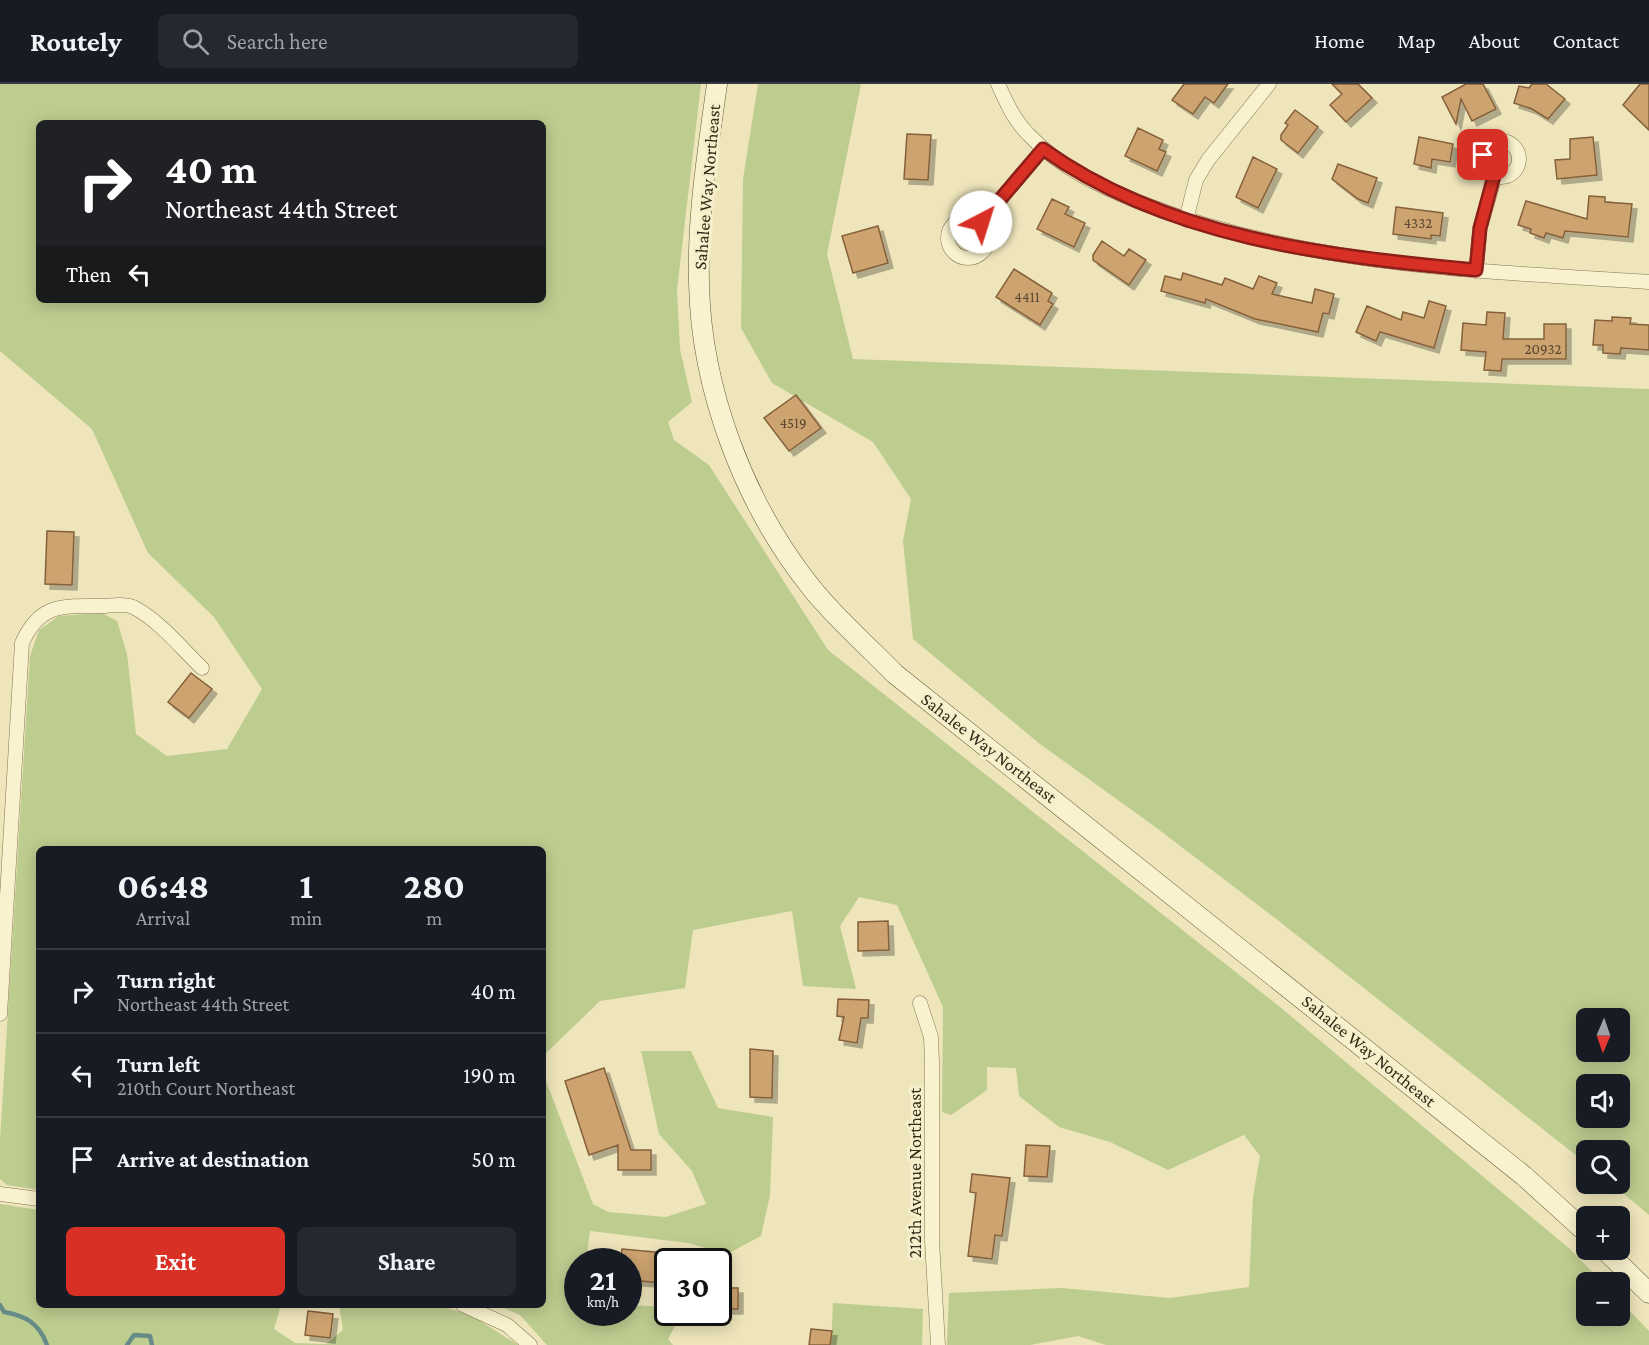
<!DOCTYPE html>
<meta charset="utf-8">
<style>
:root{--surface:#171b24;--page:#242831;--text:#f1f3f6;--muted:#9ea1a6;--line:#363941;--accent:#d93025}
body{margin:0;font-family:"Crimson Pro",serif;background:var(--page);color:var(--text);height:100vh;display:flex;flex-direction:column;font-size:22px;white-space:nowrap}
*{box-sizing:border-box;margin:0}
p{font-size:20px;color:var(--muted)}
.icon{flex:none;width:33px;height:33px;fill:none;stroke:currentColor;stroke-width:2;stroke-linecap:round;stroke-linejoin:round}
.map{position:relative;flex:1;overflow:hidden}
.side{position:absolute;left:36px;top:762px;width:510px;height:462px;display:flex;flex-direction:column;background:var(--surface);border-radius:9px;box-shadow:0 3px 15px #0003}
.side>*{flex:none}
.banner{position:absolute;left:36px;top:36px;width:510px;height:183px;border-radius:9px;box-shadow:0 3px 15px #0003;background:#202124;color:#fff;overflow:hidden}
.needle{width:39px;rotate:182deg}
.fabs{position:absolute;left:1576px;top:924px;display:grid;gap:12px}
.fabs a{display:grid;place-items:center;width:54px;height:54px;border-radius:9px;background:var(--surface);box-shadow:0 3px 15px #0003;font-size:30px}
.speed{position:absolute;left:564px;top:1164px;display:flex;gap:12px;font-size:30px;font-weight:700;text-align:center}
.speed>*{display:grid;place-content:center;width:78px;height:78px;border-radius:50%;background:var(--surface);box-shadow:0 3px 15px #0003;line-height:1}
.speed small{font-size:15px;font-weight:400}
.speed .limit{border:3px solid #111;border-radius:9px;background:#fff;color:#111}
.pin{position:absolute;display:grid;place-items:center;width:51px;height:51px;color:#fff;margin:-26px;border-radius:12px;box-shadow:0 3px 9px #0006}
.me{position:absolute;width:66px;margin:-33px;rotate:40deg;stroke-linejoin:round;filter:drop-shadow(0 0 4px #0008)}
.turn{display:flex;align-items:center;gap:21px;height:126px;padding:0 30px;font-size:27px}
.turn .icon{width:78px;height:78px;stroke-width:2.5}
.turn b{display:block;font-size:42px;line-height:51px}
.then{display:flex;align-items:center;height:57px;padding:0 30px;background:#0003;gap:12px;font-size:22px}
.eta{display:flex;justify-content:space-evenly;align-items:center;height:102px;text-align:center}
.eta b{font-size:36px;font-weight:700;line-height:42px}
.button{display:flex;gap:12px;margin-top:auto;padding:12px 30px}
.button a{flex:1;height:69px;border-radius:9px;background:var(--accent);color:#fff;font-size:24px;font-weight:700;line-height:69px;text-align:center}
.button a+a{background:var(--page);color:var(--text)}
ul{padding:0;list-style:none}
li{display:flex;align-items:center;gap:18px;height:84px;padding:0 30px;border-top:2px solid var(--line)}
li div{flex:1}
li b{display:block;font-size:22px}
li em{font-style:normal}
header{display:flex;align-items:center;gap:36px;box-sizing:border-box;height:84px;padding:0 30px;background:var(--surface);border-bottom:2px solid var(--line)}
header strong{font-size:28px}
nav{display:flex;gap:33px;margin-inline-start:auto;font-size:21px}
.search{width:420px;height:54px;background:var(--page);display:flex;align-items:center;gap:15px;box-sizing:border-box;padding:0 21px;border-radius:9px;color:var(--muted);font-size:22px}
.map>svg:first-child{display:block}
.green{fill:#bdcc8f;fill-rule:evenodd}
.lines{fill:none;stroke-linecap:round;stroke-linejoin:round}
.stream{stroke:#678c87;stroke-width:4.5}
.building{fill:#cda370;stroke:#85613a;stroke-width:1.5;filter:url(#shadow)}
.street-casing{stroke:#857555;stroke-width:15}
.secondary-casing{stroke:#675638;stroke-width:21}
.street{stroke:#f9f2ce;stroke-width:14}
.secondary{stroke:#f9f2ce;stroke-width:20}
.route-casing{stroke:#8d1f18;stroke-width:15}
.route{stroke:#d93025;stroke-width:10}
.labels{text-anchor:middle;stroke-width:6;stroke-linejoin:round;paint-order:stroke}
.number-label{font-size:15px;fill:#5a4830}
.street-label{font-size:18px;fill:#342a1a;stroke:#f6efcb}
</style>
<header>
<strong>Routely</strong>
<div class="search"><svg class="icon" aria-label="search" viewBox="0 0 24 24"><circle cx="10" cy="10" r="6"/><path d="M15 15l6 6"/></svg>Search here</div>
<nav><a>Home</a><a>Map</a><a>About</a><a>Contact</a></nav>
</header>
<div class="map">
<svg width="1649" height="1261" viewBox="0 0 1649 1261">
<defs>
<filter id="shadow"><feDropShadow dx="5" dy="5" stdDeviation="0" flood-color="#0004"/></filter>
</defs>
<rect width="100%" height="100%" fill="#eee5bb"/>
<path class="green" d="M 0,0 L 701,0 L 677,206 L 680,265 L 692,318 L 668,338 L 674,356 L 709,381 L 828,566 L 1280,923 L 1571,1166 L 1602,1198 L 1587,1198 L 1587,1232 L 1620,1232 L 1620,1217 L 1649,1247 L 1649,1261 L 1106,1261 L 1078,1252 L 1030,1261 L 947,1261 L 949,1209 L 1062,1204 L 1170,1214 L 1249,1203 L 1253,1113 L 1260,1072 L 1244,1051 L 1168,1086 L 1110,1058 L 1059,1043 L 1019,1012 L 1016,984 L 987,983 L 987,1006 L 951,1031 L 942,1028 L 943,923 L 897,821 L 859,813 L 840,842 L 856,905 L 803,902 L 792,827 L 693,846 L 685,904 L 600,917 L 543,972 L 543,765 L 39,765 L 39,1106 L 7,1101 L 0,1095 L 0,1056 L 30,572 L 39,546 L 59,532 L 102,529 L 117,537 L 127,570 L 136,650 L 167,672 L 227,665 L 262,605 L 214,533 L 148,469 L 92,345 L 0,267 ZM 39,39 L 543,39 L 543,216 L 39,216 Z
M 758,0 L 861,0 L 827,170 L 853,275 L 1649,305 L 1649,1131 L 1612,1100 L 1620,1100 L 1620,1066 L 1587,1066 L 1587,1080 L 1275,834 L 1154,742 L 1040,660 L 913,555 L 903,457 L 911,415 L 873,358 L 772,299 L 741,244 L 743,95 ZM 1587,934 L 1620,934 L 1620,968 L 1587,968 ZM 1587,1000 L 1620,1000 L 1620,1034 L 1587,1034 Z
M 641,967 L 691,967 L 718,1024 L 773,1033 L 770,1111 L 761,1152 L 727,1170 L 688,1159 L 590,1147 L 586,1177 L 578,1178 L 578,1228 L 628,1228 L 629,1221 L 667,1223 L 668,1228 L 682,1229 L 668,1255 L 673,1261 L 547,1261 L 520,1231 L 497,1221 L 543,1221 L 543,989 L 593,1120 L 608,1128 L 666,1133 L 706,1120 L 692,1087 L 659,1050 Z
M 0,1120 L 39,1126 L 39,1221 L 281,1221 L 274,1245 L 295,1259 L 326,1260 L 343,1246 L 339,1221 L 437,1221 L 471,1231 L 518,1261 L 0,1261 Z
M 833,1219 L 923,1225 L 922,1261 L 831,1261 Z"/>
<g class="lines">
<path class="stream" d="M 0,1221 L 4,1228 C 26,1232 39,1239 47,1261
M 127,1261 L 134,1251 L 150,1252 L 152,1261"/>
</g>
<path class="building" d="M 1184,0 L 1228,0 L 1214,19 L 1205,13 L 1193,30 L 1172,16 Z
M 1332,0 L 1358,0 L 1372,14 L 1346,38 L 1330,21 L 1342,10 Z
M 1466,0 L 1483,0 L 1496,25 L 1472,37 L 1461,15 L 1456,40 L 1442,13 Z
M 1532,0 L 1546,0 L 1565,15 L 1548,35 L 1532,25 L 1514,19 L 1519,2 L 1529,4 Z
M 1640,0 L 1649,0 L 1649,46 L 1623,21 Z
M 1295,26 L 1318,43 L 1298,69 L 1281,56 L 1281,51 L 1288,41 L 1285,39 Z
M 1138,44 L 1163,56 L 1159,65 L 1166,68 L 1157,87 L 1125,72 Z
M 907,50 L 931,51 L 928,96 L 904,95 Z
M 1419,53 L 1453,60 L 1450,78 L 1432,75 L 1431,84 L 1414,80 Z
M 1593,53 L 1597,91 L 1557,95 L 1555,76 L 1570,75 L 1570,55 Z
M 1253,73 L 1277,85 L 1258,124 L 1236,113 Z
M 1338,80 L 1377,94 L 1368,119 L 1358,115 L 1332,95 Z
M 1589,112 L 1605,113 L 1605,118 L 1632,120 L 1628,153 L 1565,147 L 1563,154 L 1546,149 L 1544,154 L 1530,149 L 1531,145 L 1518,141 L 1526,117 L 1587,135 Z
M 1052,115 L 1069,123 L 1065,130 L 1085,139 L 1074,163 L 1037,145 Z
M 1396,123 L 1443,129 L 1440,152 L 1431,151 L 1431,155 L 1393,150 Z
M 878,142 L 888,179 L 853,189 L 842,152 Z
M 1102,157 L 1124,172 L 1129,165 L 1146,176 L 1129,201 L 1093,176 L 1093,171 Z
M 1014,185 L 1052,209 L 1048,217 L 1053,220 L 1040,241 L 996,213 Z
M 1183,189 L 1222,201 L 1225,194 L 1253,205 L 1259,192 L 1277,199 L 1272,210 L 1312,219 L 1315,205 L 1334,210 L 1329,230 L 1323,229 L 1318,248 L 1255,235 L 1206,215 L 1205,219 L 1161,207 L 1165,192 L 1181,196 Z
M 1429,217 L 1446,222 L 1434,264 L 1380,248 L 1376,257 L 1356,248 L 1367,222 L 1401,236 L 1403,228 L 1424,234 Z
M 1487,228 L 1505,229 L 1503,255 L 1544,255 L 1544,240 L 1566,240 L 1566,275 L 1502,275 L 1501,287 L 1484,286 L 1486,268 L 1461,266 L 1463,239 L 1486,241 Z
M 1612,233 L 1631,234 L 1630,240 L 1649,241 L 1649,266 L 1621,264 L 1620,270 L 1603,269 L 1603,261 L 1593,261 L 1595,236 L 1612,237 Z
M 796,311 L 821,344 L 789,367 L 764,334 Z
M 47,447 L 74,448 L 72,501 L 45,500 Z
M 191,589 L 212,605 L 189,634 L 168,618 Z
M 888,837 L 889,866 L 858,867 L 858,838 Z
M 838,915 L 869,916 L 868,934 L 861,934 L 857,959 L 839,956 L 844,933 L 837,932 Z
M 750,965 L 773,967 L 772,1014 L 750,1013 Z
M 604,984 L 631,1066 L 651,1066 L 651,1086 L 618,1086 L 618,1061 L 589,1071 L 565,997 Z
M 1026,1061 L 1050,1062 L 1047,1093 L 1024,1092 Z
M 972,1090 L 1010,1094 L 1002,1152 L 995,1151 L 992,1175 L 968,1172 L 976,1109 L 970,1108 Z
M 622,1165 L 666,1169 L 663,1199 L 628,1196 L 628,1178 L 620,1178 Z
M 718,1204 L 738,1204 L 738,1225 L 718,1225 Z
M 308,1227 L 333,1230 L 330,1254 L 305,1251 Z
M 811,1245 L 832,1247 L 830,1261 L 809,1261 Z"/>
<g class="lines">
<g class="street-casing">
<path id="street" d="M 998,0 C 1006,18 1014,36 1028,50 C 1060,84 1101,103 1144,120 C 1304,182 1480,187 1649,198
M1483 75a18 18 0 1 1 36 0a18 18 0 1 1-36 0Z
M948 154a20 20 0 1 1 40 0a20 20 0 1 1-40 0Z
M 1186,136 L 1196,96 L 1208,76 L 1269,0
M 981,138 L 1043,65
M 1476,187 L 1480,144 L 1495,92
M 920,919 L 931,953 L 932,978 L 932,1157 L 938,1261
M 0,930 L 22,559 C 40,519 62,522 101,522 C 110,522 124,519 133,523 C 159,536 181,564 202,584
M 0,1110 L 39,1115
M 463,1221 L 507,1241 L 530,1261"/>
</g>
<g class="secondary-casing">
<path id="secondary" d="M 717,0 C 708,65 697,133 699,199 C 701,305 744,419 810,502 C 835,534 867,561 895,590 L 1524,1092 L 1587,1149
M 1605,1166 L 1649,1209"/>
</g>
<use href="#street" class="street"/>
<use href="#secondary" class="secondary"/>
</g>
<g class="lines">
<g class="route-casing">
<path id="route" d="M 981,138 L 1043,65 C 1167,154 1327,172 1476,186 L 1480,144 L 1494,92 L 1485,84 L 1483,71"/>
</g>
<use href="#route" class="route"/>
</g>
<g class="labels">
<g class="number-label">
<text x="1418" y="144">4332</text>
<text x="1027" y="218">4411</text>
<text x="1543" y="270">20932</text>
<text x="793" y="344">4519</text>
</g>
<g class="street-label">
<text transform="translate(707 103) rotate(-85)" y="6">Sahalee Way Northeast</text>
<text transform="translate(989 664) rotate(38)" y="6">Sahalee Way Northeast</text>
<text transform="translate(1369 967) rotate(39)" y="6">Sahalee Way Northeast</text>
<text transform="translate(915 1089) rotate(-90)" y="6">212th Avenue Northeast</text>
</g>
</g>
</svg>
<div class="fabs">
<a><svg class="needle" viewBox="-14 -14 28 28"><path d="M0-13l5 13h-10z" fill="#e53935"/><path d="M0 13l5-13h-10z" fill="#9ea1a6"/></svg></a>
<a><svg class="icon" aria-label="sound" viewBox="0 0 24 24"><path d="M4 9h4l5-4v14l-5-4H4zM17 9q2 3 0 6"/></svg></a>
<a><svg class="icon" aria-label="search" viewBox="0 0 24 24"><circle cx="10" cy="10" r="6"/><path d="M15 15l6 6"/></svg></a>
<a>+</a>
<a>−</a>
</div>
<div class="speed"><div>21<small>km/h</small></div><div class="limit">30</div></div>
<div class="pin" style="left:1483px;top:71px;background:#d93025"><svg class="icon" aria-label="arrive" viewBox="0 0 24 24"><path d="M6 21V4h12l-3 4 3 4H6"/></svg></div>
<svg class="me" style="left:981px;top:138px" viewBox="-20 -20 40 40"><circle r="19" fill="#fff"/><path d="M0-13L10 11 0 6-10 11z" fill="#d93025"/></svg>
<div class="banner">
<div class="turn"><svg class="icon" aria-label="right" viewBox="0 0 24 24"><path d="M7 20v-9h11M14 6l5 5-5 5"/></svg><div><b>40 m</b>Northeast 44th Street</div></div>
<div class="then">Then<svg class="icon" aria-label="left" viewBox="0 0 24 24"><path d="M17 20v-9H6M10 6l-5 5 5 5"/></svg></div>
</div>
<section class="side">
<div class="eta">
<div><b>06:48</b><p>Arrival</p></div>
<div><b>1</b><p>min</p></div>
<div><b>280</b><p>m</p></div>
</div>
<ul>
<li><svg class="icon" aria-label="right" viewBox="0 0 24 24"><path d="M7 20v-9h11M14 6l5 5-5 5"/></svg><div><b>Turn right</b><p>Northeast 44th Street</p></div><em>40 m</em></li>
<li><svg class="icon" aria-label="left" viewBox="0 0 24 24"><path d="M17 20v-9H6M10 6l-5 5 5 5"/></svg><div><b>Turn left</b><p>210th Court Northeast</p></div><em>190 m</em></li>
<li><svg class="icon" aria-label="arrive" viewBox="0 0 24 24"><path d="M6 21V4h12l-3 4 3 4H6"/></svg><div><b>Arrive at destination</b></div><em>50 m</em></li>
</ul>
<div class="button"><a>Exit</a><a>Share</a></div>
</section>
</div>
